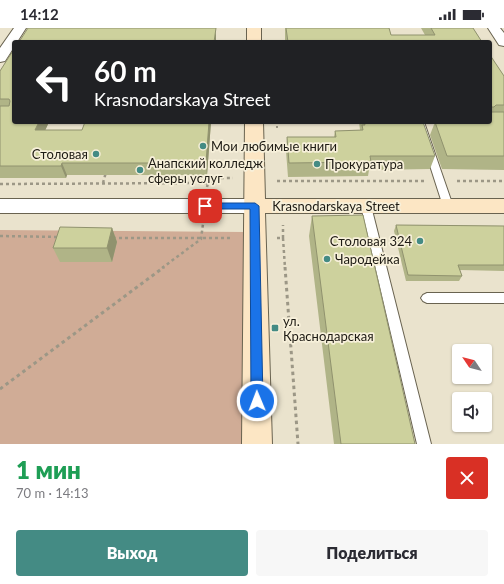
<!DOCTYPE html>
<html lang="ru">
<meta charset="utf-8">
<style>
:root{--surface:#fff;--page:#f7f7f7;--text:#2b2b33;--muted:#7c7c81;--accent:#448b84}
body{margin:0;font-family:Lato,sans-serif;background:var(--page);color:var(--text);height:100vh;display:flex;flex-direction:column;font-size:15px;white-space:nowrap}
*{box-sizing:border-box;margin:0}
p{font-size:13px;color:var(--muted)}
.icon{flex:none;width:22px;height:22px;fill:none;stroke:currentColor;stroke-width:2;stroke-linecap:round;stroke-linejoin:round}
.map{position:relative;height:416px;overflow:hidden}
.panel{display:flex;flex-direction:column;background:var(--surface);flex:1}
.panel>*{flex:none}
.hud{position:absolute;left:12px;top:12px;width:480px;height:84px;border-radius:4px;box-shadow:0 1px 3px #0004;background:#202124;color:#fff;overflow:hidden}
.needle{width:26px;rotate:305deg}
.buttons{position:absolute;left:452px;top:316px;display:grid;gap:8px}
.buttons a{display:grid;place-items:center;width:40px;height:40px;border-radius:4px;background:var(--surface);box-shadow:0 1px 3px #0004;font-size:20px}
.pin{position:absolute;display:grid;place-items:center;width:34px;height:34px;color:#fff;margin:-17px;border-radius:8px;box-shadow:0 2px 6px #0006}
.me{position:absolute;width:44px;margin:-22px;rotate:359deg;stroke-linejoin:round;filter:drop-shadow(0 0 3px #0008)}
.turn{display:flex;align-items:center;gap:14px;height:84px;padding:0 16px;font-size:18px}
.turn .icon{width:52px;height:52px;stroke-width:2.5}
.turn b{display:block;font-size:28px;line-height:34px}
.round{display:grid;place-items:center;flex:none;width:42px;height:42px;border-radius:4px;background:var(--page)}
.overview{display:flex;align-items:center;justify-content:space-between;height:68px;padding:0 16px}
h1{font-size:24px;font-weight:800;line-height:30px;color:#1e9e55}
.primary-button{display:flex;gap:8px;margin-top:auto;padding:8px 16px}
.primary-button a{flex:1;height:46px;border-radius:4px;background:var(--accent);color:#fff;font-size:16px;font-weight:800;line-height:46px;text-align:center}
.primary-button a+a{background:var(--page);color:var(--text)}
.status{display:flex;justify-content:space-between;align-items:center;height:28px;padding:0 20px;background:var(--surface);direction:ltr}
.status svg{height:11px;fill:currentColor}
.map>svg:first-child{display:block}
.green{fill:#d0ac96}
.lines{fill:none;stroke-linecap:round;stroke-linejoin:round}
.lane-casing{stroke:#696350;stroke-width:2}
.street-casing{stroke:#696350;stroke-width:2}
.secondary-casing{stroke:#696350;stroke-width:2}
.path-far2{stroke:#9c9786;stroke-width:2;stroke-dasharray:2 2;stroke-linecap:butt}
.path-far1{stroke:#9c9786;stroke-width:2.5;stroke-dasharray:3 3;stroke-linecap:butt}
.path{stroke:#9c9786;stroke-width:3;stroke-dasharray:3.5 3.5;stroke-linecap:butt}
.lane{fill:#fff;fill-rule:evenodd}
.street{fill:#fff;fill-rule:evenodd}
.secondary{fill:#fce6c4;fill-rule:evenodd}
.wall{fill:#b0b487}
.shaded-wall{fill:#90926e}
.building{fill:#cdd19d;stroke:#90926e}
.route{fill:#1a73e8;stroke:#114b97}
.poi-dot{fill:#448b84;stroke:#f7f0da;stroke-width:1.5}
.labels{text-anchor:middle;stroke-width:3.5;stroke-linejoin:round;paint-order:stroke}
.poi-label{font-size:13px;fill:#1d1a13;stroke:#f7f0da;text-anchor:start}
.street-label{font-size:13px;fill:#1d1a13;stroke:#f7f0da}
</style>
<div class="status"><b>14:12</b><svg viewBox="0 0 49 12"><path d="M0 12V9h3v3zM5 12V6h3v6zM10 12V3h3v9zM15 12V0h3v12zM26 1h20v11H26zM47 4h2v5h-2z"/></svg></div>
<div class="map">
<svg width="504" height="416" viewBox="0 0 504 416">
<rect width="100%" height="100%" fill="#eae3cd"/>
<path class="green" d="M 0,202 L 244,204 L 243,416 L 0,416 Z"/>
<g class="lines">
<g class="lane-casing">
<path id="lane" d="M 416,94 L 424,94 L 453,178 L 451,180 L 445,180 L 443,178 Z
M 366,175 L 371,178 L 431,416 L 417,416 L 361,178 Z
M 427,265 L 504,265 L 504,275 L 427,275 L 423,273 L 421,270 L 423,267 Z"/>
</g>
<g class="street-casing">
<path id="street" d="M 14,0 L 26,0 L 17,14 L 14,14 L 14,19 L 5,33 L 0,34 L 0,20 Z
M 488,0 L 500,0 L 504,5 L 504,18 L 499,17 Z
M 0,171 L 255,171 L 262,173 L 264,178 L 262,183 L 255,185 L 0,185 Z"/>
</g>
<g class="secondary-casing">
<path id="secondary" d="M 247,0 L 261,0 L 261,14 L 247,14 Z
M 245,94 L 263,94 L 265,171 L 504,171 L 504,185 L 265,185 L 272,416 L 242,416 Z"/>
</g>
<path class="path-far2" d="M 277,94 L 277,102"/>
<path class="path-far1" d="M 277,153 L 424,153
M 457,153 L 504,153
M 103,155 L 106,144
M 0,156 L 208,155
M 207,159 L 208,155 L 220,150 L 233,150
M 0,208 L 60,209
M 113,210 L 232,210
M 277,210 L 283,210 L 283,197
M 283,210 L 285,240
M 162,240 L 201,211 L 203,196"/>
<path class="path" d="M 285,239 L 298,416
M 0,361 L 164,239"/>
<use href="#lane" class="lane"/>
<use href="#street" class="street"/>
<use href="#secondary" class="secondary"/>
</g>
<path class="wall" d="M 285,0 L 389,0 L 391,7 L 425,7 L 421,0 L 473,0 L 482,14 L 285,14 Z
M 14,21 L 14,94 L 49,94 L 45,102 L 82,102 L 211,94 L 207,147 L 67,147 L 66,150 L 0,150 L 0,43 Z
M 490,27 L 504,48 L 504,142 L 442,141 L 430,107 L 435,94 L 490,94 Z
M 359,94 L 423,94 L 435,128 L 430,141 L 369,142 L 368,148 L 288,149 L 286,123 L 287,109 L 334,109 L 335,103 L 360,102 Z
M 312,188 L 415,416 L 334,416 L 309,208 Z
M 396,197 L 504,198 L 504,243 L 460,242 L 462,248 L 459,253 L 406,253 L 394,203 Z
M 112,200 L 117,214 L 112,234 L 60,234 L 53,220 Z"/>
<path class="shaded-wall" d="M 216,0 L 216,14 L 214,14 Z
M 39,94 L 49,94 L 40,114 L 35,102 Z
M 209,94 L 211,94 L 207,147 L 206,135 Z
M 62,135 L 67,147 L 66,150 L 61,138 Z
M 112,200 L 117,214 L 112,234 L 107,220 Z"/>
<path class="building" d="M 28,0 L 216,0 L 214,14 L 19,14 Z
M 286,0 L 389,0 L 391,7 L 435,7 L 431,0 L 473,0 L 482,14 L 288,14 Z
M 14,21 L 14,94 L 39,94 L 35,102 L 82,102 L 85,94 L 209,94 L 206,135 L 62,135 L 61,138 L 0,138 L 0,78 L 9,78 L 10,73 L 9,71 L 0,71 L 0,43 Z
M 490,27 L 504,48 L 504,77 L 496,77 L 494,79 L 490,79 Z
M 490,84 L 504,84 L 504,128 L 447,128 L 435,94 L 490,94 Z
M 364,94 L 423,94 L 435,128 L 370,128 L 371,134 L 289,135 L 287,109 L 336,109 L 335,103 L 363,102 L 362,97 L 365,97 Z
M 363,187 L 415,416 L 341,416 L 312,188 Z
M 396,197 L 504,198 L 504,237 L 458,237 L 462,248 L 408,247 Z
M 60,199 L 112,200 L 107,220 L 53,220 Z"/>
<path class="route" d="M 205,175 L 255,175 L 259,178 L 263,373 L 261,377 L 257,379 L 253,377 L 251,373 L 250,181 L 205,181 L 200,178 Z"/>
<g class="poi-dot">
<circle cx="203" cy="118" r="4"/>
<circle cx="96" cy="126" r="4"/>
<circle cx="317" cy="136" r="4"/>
<circle cx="140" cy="142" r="4"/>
<circle cx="420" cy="213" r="4"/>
<circle cx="327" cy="231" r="4"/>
<rect x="271" y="296" width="8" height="8" rx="2"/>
</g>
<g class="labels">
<g class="poi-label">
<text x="211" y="123">Мои любимые книги</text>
<text x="88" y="131" text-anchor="end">Столовая</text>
<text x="148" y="140">Анапский колледж<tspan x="148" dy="15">сферы услуг</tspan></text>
<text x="325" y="141">Прокуратура</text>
<text x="412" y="218" text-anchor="end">Столовая 324</text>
<text x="335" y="236">Чародейка</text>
<text x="283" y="298">ул.<tspan x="283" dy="15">Краснодарская</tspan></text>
</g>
<g class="street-label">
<text x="336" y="183">Krasnodarskaya Street</text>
</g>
</g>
</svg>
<div class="buttons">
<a><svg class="needle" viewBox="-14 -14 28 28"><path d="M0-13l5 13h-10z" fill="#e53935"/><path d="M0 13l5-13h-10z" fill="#7c7c81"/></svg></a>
<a><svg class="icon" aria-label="sound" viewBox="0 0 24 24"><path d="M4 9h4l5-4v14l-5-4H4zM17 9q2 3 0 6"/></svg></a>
</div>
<div class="pin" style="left:205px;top:178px;background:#d93025"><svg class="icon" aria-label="arrive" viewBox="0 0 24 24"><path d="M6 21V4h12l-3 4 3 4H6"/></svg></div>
<svg class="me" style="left:257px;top:373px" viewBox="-20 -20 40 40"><circle r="17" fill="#1a73e8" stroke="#fff" stroke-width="3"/><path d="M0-11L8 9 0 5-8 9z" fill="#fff"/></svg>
<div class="hud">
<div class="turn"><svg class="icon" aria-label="left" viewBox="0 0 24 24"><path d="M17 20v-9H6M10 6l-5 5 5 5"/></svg><div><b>60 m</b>Krasnodarskaya Street</div></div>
</div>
</div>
<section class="panel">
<div class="overview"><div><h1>1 мин</h1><p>70 m · 14:13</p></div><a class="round" style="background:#d93025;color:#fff"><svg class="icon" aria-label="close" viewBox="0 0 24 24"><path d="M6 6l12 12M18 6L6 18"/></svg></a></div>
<div class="primary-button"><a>Выход</a><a>Поделиться</a></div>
</section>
